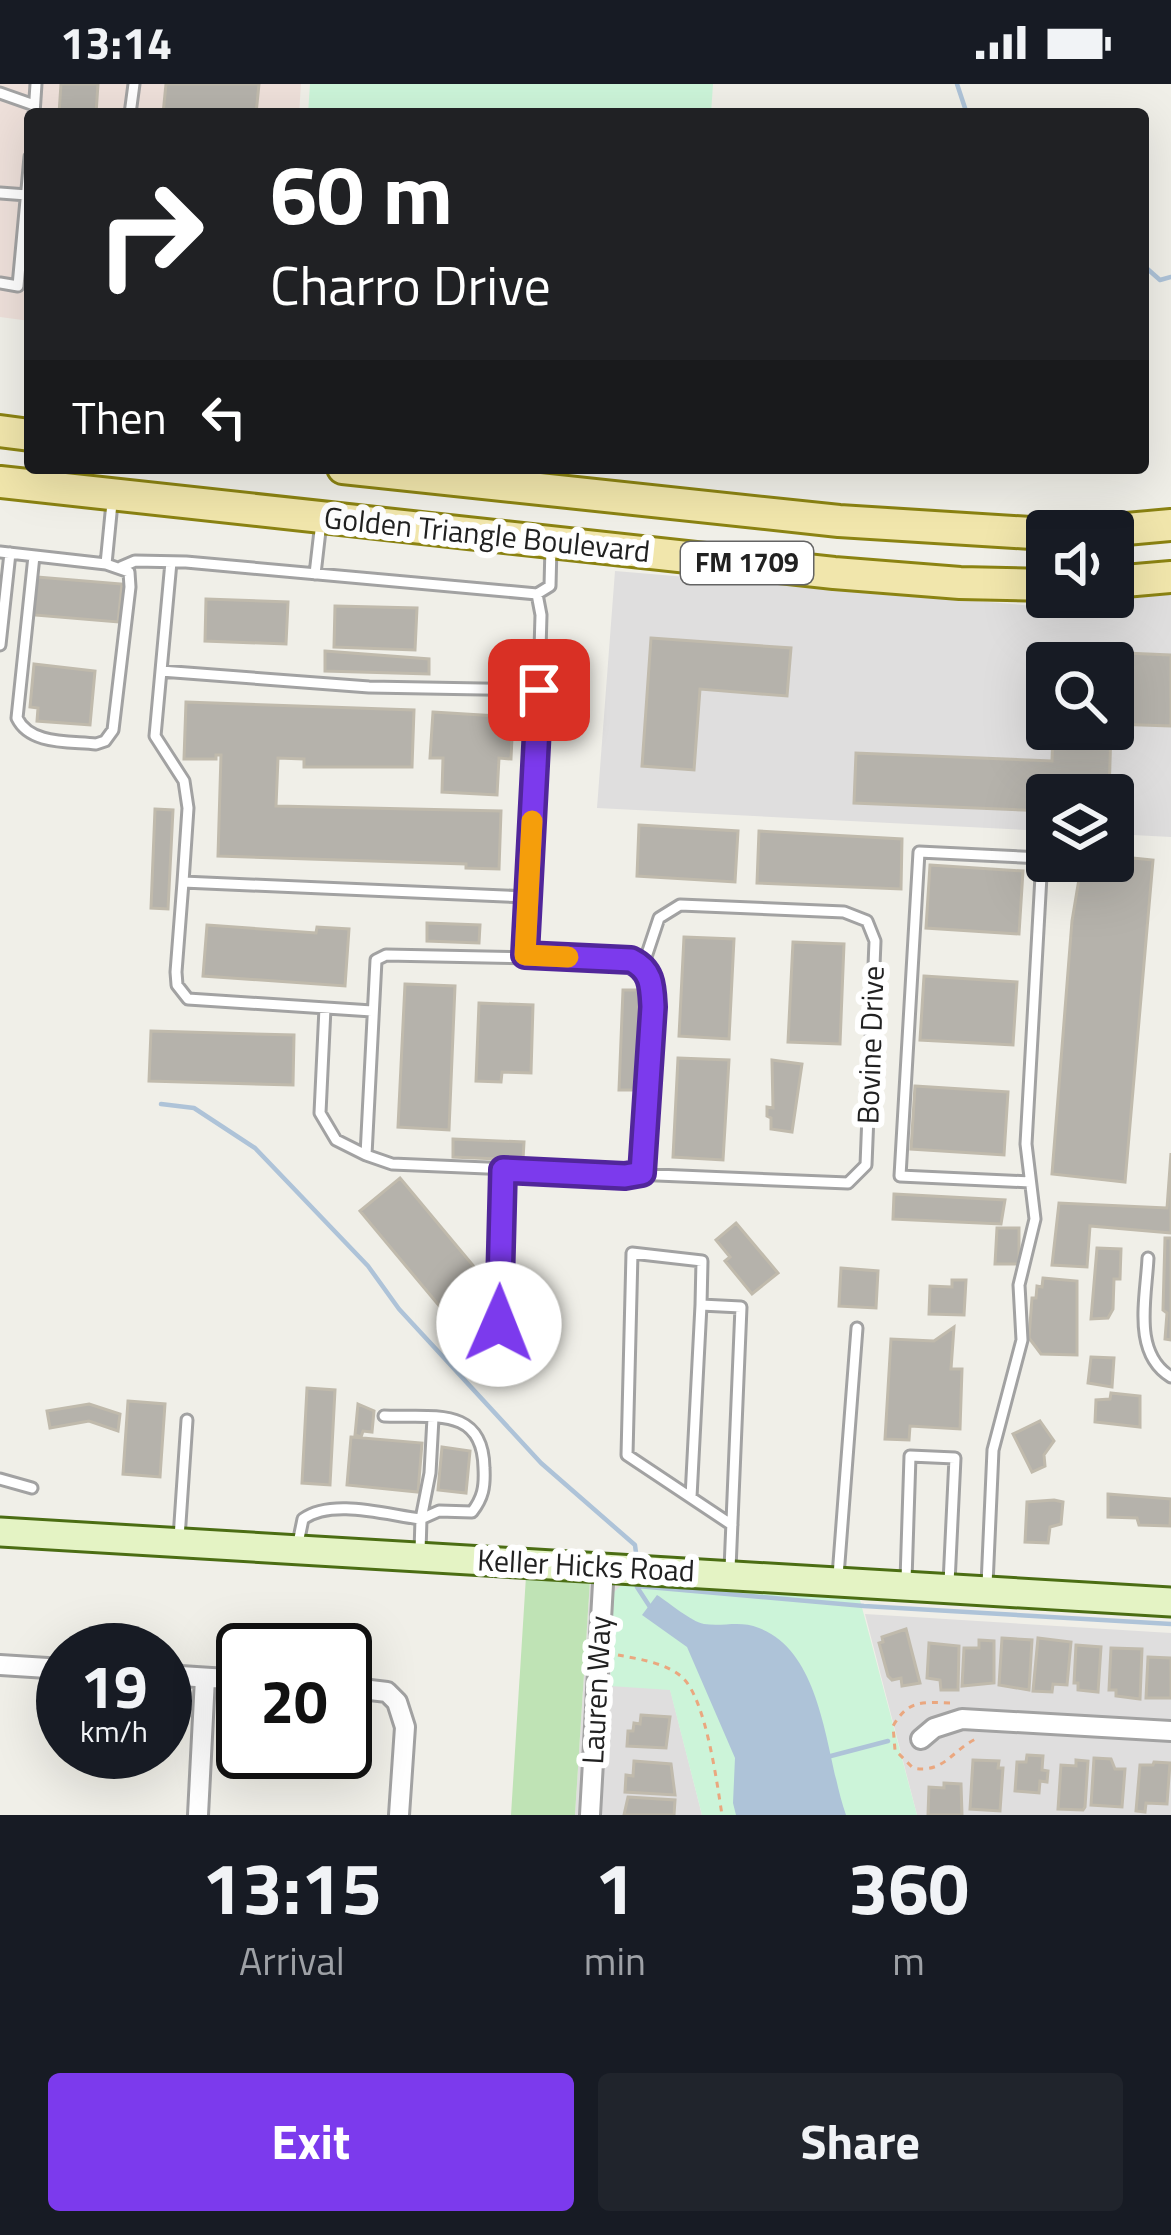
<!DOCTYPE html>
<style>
:root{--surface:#171b24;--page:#20242c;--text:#f1f3f6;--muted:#9ea1a6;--accent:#7c3aed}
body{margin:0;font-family:"Titillium Web",sans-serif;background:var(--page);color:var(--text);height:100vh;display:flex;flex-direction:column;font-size:45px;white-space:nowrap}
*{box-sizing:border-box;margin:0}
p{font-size:39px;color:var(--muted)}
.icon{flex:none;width:66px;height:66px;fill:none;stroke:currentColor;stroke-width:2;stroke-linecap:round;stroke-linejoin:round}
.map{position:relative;height:1731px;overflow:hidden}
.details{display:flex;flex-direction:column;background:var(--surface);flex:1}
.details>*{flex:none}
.top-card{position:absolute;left:24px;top:24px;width:1125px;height:366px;border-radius:12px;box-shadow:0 12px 48px #0002;background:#202124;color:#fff;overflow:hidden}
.fabs{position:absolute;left:1026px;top:426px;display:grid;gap:24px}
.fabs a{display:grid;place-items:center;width:108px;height:108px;border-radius:12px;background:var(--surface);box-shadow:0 12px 48px #0002;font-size:60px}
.speed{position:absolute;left:36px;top:1539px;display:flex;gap:24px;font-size:60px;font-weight:700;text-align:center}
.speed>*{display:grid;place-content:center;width:156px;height:156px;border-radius:50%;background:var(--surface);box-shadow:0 12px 48px #0002;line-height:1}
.speed small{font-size:30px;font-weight:400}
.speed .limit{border:6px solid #111;border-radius:18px;background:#fff;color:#111}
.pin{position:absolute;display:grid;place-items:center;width:102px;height:102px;color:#fff;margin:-51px;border-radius:24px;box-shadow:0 6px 18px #0006}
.me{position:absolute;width:132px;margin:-66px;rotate:1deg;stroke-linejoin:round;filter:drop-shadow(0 0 9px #0008)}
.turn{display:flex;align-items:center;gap:42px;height:252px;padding:0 48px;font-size:54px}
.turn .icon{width:156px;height:156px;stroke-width:2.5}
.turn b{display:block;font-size:84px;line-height:102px}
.then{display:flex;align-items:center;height:114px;padding:0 48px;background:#0003;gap:24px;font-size:45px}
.eta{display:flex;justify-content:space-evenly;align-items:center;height:204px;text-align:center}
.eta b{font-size:72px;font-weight:700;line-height:84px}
.cta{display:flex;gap:24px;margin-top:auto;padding:24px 48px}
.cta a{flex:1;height:138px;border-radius:12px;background:var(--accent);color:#fff;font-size:48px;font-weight:700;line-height:138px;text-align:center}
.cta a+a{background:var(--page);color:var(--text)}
.status{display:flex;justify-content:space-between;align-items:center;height:84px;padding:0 60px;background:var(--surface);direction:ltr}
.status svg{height:33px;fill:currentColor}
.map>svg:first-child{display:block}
.residential{fill:#dfdede;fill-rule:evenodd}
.commercial{fill:#eee0da}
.grass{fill:#bfe3b5}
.park{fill:#ccf4d9}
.water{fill:#aec3d8}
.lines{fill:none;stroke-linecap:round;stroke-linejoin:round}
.stream{stroke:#aec3d8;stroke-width:4.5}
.building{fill:#b5b2ab;stroke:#c0baac;stroke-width:3}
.lane-casing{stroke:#a2a2a2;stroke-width:15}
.street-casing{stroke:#a2a2a2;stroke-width:24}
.secondary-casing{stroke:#4b6d13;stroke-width:33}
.primary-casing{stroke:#8b8312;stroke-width:36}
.path{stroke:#eaa77f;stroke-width:3;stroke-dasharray:6 6;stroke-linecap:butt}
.lane{stroke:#fff;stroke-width:9}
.street{stroke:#fff;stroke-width:18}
.secondary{stroke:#e4f3c4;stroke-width:27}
.primary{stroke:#f1e6ac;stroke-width:30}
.route-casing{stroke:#51269a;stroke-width:30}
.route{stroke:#7c3aed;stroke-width:21}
.slow{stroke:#f59e0b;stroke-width:21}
.labels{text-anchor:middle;stroke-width:12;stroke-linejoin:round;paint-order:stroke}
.shield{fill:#fff;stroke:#646464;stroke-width:3}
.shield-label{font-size:27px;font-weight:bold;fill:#212121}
.street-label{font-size:30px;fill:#212121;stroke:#fff}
</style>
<div class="status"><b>13:14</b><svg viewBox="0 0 49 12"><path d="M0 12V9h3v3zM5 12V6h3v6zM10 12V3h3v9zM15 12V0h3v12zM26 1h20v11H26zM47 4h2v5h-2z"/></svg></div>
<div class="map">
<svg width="1171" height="1731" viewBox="0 0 1171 1731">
<rect width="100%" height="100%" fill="#f0efe8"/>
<path class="residential" d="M 615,487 L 1035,522 L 1171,509 L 1171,753 L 1113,750 L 1113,711 L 1047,711 L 1047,747 L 597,724 ZM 1047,579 L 1113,579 L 1113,645 L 1047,645 Z
M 590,1496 L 626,1497 L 670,1605 L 702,1731 L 575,1731 Z
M 865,1530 L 1171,1549 L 1171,1731 L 917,1731 Z"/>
<path class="commercial" d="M 0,0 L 301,0 L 299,30 L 30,30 L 30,237 L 0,233 Z"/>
<path class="grass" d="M 526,1492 L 590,1496 L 575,1731 L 511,1731 Z"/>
<path class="park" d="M 310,0 L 713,0 L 711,30 L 308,30 Z
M 626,1497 L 860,1516 L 917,1731 L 702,1731 L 670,1606 L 610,1602 L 614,1508 Z"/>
<path class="water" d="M 657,1511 C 670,1519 690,1537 704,1540 C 723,1543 740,1536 759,1544 C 825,1569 826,1676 846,1731 L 736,1731 L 733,1719 L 735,1674 L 687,1563 L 642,1531 Z"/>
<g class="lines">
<path class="stream" d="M 957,0 L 967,30
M 1143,181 L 1160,196 L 1171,193
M 161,1020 L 194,1024 L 255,1064 L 368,1182 L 399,1225 L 541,1379 L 635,1461 L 637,1477
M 637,1502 L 864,1522 L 1171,1540
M 637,1503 L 650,1523
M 827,1673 L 888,1657"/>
</g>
<path class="building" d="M 61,0 L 98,0 L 96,30 L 59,30 Z
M 166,0 L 259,0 L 256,30 L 163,30 Z
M 37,493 L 122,500 L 118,538 L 34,531 Z
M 206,515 L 288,518 L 286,560 L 205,557 Z
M 335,522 L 417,524 L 415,566 L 334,563 Z
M 651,554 L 791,564 L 787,612 L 700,605 L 694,686 L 642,682 Z
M 1056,566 L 1171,571 L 1171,642 L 1113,640 L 1113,579 L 1056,579 Z
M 325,567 L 429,575 L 429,590 L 325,587 Z
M 34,580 L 95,587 L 90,641 L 37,637 L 38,624 L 30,623 Z
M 186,618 L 414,626 L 412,683 L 304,683 L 304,675 L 278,674 L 276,722 L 501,727 L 499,785 L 466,784 L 466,780 L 218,772 L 221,671 L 216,671 L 216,675 L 184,675 Z
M 433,628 L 513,633 L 511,675 L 499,674 L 497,711 L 442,708 L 443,674 L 430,674 Z
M 1053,645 L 1111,645 L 1109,711 L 1047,711 L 1047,727 L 854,719 L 856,669 L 1052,677 Z
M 155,725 L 173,726 L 168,825 L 151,824 Z
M 639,741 L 738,747 L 735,798 L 637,792 Z
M 759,747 L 902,755 L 901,805 L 757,799 Z
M 1113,772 L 1153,776 L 1125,1098 L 1052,1090 L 1072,837 L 1082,777 L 1113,777 Z
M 930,781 L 1023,787 L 1019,850 L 926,844 Z
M 427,839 L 480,841 L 479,859 L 427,857 Z
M 207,841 L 316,849 L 317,843 L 349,845 L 345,902 L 203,892 Z
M 684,853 L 734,855 L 729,955 L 679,952 Z
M 793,858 L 844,860 L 840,960 L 788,958 Z
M 924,892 L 1017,898 L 1013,961 L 920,956 Z
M 405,900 L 455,902 L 449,1046 L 398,1043 Z
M 623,906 L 640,906 L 636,1006 L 619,1006 Z
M 479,919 L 533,921 L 531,989 L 502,988 L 501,998 L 476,997 Z
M 151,947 L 294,951 L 293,1001 L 149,997 Z
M 678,974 L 729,976 L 723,1076 L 673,1073 Z
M 772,976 L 802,980 L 792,1048 L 771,1045 L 771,1034 L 767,1032 L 767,1023 L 773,1024 Z
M 915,1002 L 1008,1008 L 1004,1071 L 911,1065 Z
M 453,1055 L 524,1058 L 523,1076 L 453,1073 Z
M 1171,1069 L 1171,1149 L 1090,1142 L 1087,1183 L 1052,1181 L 1059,1119 L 1167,1124 Z
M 400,1094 L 491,1203 L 451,1236 L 360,1127 Z
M 894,1110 L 1005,1116 L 1001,1140 L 893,1135 Z
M 736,1139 L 778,1189 L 752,1210 L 725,1177 L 730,1173 L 716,1156 Z
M 997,1144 L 1019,1144 L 1019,1180 L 995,1180 Z
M 1165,1154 L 1171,1154 L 1171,1256 L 1165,1255 L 1167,1229 L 1163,1226 Z
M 1097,1164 L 1121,1165 L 1120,1195 L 1114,1195 L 1113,1225 L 1108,1234 L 1091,1235 Z
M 841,1184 L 878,1187 L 876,1224 L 839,1222 Z
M 1043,1194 L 1077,1197 L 1077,1271 L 1041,1270 L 1029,1254 L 1032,1214 L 1036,1214 L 1037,1202 L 1042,1203 Z
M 952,1196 L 966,1196 L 964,1231 L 929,1230 L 930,1202 L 952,1203 Z
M 954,1243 L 951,1285 L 962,1285 L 960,1345 L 910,1342 L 909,1356 L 885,1355 L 891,1255 L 934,1257 Z
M 1091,1273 L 1114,1274 L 1112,1303 L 1088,1299 Z
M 307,1304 L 335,1306 L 330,1401 L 302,1399 Z
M 1111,1309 L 1140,1312 L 1140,1343 L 1095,1338 L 1096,1316 L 1110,1315 Z
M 128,1317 L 165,1320 L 160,1393 L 123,1390 Z
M 89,1320 L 120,1330 L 118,1347 L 89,1337 L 50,1344 L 47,1327 Z
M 358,1320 L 374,1327 L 372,1348 L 363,1347 L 361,1353 L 355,1351 Z
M 1040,1337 L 1054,1357 L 1044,1371 L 1045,1382 L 1032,1388 L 1013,1350 Z
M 351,1353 L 422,1359 L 418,1408 L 347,1401 Z
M 442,1363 L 470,1367 L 466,1409 L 438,1406 Z
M 1108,1410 L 1171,1415 L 1170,1442 L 1139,1441 L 1137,1434 L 1108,1433 Z
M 1054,1416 L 1063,1418 L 1061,1440 L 1050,1443 L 1048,1459 L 1025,1458 L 1027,1418 Z
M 906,1545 L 920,1599 L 902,1602 L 901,1594 L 892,1596 L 888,1592 L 879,1559 L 883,1558 L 882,1553 Z
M 1002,1554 L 1032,1556 L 1029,1606 L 999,1601 Z
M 1038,1554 L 1071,1558 L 1067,1601 L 1053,1600 L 1052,1608 L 1033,1607 Z
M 979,1556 L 994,1557 L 994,1599 L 962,1602 L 964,1564 L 979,1564 Z
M 929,1559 L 959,1562 L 958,1606 L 941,1606 L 940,1596 L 927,1594 Z
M 1076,1561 L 1101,1563 L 1098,1608 L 1078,1606 L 1078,1599 L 1074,1599 Z
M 1111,1564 L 1142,1565 L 1140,1615 L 1116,1612 L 1116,1606 L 1109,1606 Z
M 1148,1573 L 1171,1574 L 1171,1614 L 1146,1614 Z
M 641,1631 L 670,1633 L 666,1664 L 627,1662 L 628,1647 L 633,1647 L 634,1639 L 640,1640 Z
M 1027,1671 L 1043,1672 L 1042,1686 L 1048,1687 L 1047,1698 L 1040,1697 L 1039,1709 L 1015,1707 L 1017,1678 L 1026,1678 Z
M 1094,1674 L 1111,1675 L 1115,1685 L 1125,1685 L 1122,1723 L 1091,1721 Z
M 973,1676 L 999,1677 L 998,1684 L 1003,1684 L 1000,1727 L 970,1725 Z
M 1076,1676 L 1088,1677 L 1085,1723 L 1083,1726 L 1058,1725 L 1061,1681 L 1076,1682 Z
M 634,1677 L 671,1680 L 675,1711 L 625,1708 L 626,1691 L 633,1692 Z
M 1154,1678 L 1170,1679 L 1167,1720 L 1146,1719 L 1145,1728 L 1136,1727 L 1140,1681 L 1153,1681 Z
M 944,1699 L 961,1700 L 962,1731 L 928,1731 L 929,1703 L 944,1704 Z
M 628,1713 L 675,1716 L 674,1731 L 624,1731 Z"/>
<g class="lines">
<g class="lane-casing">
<path id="lane" d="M 0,9 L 34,21
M 34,30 L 36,0
M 130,30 L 134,0
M 0,109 L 27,111
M 0,199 L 18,202 L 30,73
M 0,468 L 106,480 L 112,419
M 34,472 L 17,634 C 30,661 69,657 96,660 L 105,657 L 113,646 L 130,503 L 129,488 L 106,480
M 171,478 L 155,652 L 184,697 L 188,724 L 183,798 L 528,813 L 538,636 L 541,531 L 537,510
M 121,483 L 135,477 L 186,478 L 537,510 L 550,502 L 551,462
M 315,490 L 321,438
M 0,561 L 10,469
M 161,587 L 369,603 L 539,606
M 183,798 L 176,888 L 177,901 L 188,915 L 372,927
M 680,821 L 844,828 L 867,837 L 875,857 L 866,1081 L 848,1099 L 392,1080 L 366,1071 L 376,876 L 386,871 L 631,876 L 643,882 L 659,834 Z
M 525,871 L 528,813
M 325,924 L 320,1029 L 336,1056 L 366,1071
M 642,1089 L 653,924 L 652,898 L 643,882
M 1148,1174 C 1146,1215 1132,1269 1171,1293
M 499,1240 L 503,1086
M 384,1332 C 431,1334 483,1321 484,1384 C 485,1403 483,1414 472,1428 L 439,1427 L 421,1435 L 420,1467
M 0,1395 L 32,1404
M 691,1413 L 701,1221
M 179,1454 L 187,1336
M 297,1464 L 303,1435 C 332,1414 387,1431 421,1435 L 430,1389 L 433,1334
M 730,1485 L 741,1223 L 701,1221 L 702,1177 L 632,1169 L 627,1371 L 732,1441
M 838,1492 L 857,1244
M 906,1496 L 910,1372 L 955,1374 L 949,1499
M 987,1501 L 993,1366 L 1022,1256 L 1019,1201 L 1035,1135 L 1026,1060 L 1042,774 L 919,768 L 900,1092 L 1030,1098"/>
</g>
<g class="street-casing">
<path id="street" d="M 0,1581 L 63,1585
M 165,1591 L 243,1596
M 345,1603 L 387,1608 L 397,1618 L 405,1643 L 399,1731
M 921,1655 L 934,1644 L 962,1635 L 1171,1647
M 198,1731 L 205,1594
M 590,1731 L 604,1482"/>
</g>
<g class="secondary-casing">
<path id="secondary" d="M 0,1448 L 1171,1518"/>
</g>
<g class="primary-casing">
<path id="primary" d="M 0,347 L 30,351
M 343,384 L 839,437 L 1047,450
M 0,398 L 834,489 L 960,499 L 1047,501
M 1104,447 L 1171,441
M 1113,498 L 1171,493"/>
</g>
<path class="path" d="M 618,1571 C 639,1575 666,1579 682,1593 C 706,1615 717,1699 722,1731
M 950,1619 C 922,1618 908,1616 893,1642 L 895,1666 L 913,1684 C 945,1690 952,1665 978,1654"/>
<use href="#lane" class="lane"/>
<use href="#street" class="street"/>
<use href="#secondary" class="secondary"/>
<use href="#primary" class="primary"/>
</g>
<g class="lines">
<g class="route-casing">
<path id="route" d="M 499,1240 L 503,1086 L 625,1092 L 642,1089 L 653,923 C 652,902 652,886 631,876 L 525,871 L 539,606"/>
</g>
<use href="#route" class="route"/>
<path class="slow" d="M 532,737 L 525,871 L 568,873"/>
</g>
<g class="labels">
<rect class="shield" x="681" y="458" width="132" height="42" rx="9"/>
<g class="shield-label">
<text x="747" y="488">FM 1709</text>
</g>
<g class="street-label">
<text transform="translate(487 451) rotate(6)" y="10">Golden Triangle Boulevard</text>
<text transform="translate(871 961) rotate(-88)" y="10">Bovine Drive</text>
<text transform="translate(586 1482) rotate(3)" y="10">Keller Hicks Road</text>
<text transform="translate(597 1606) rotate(-87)" y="10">Lauren Way</text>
</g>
</g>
</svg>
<div class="fabs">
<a><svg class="icon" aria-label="sound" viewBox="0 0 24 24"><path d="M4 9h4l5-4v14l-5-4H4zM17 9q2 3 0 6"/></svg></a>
<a><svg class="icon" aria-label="search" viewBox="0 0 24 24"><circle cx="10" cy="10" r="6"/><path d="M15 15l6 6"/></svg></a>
<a><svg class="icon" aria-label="layers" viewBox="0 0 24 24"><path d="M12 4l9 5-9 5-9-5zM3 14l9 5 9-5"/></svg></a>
</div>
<div class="speed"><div>19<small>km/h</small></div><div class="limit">20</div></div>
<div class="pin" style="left:539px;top:606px;background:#d93025"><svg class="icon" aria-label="arrive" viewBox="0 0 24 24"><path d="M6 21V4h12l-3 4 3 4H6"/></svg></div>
<svg class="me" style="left:499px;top:1240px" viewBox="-20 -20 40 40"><circle r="19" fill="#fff"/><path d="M0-13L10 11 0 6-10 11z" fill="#7c3aed"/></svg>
<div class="top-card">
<div class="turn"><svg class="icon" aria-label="right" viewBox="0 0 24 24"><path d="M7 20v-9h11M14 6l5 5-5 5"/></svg><div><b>60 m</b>Charro Drive</div></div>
<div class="then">Then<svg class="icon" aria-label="left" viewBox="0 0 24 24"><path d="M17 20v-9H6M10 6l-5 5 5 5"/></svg></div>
</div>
</div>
<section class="details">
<div class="eta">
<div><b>13:15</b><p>Arrival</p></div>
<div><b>1</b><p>min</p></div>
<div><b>360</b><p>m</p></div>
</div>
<div class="cta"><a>Exit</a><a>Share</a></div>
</section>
